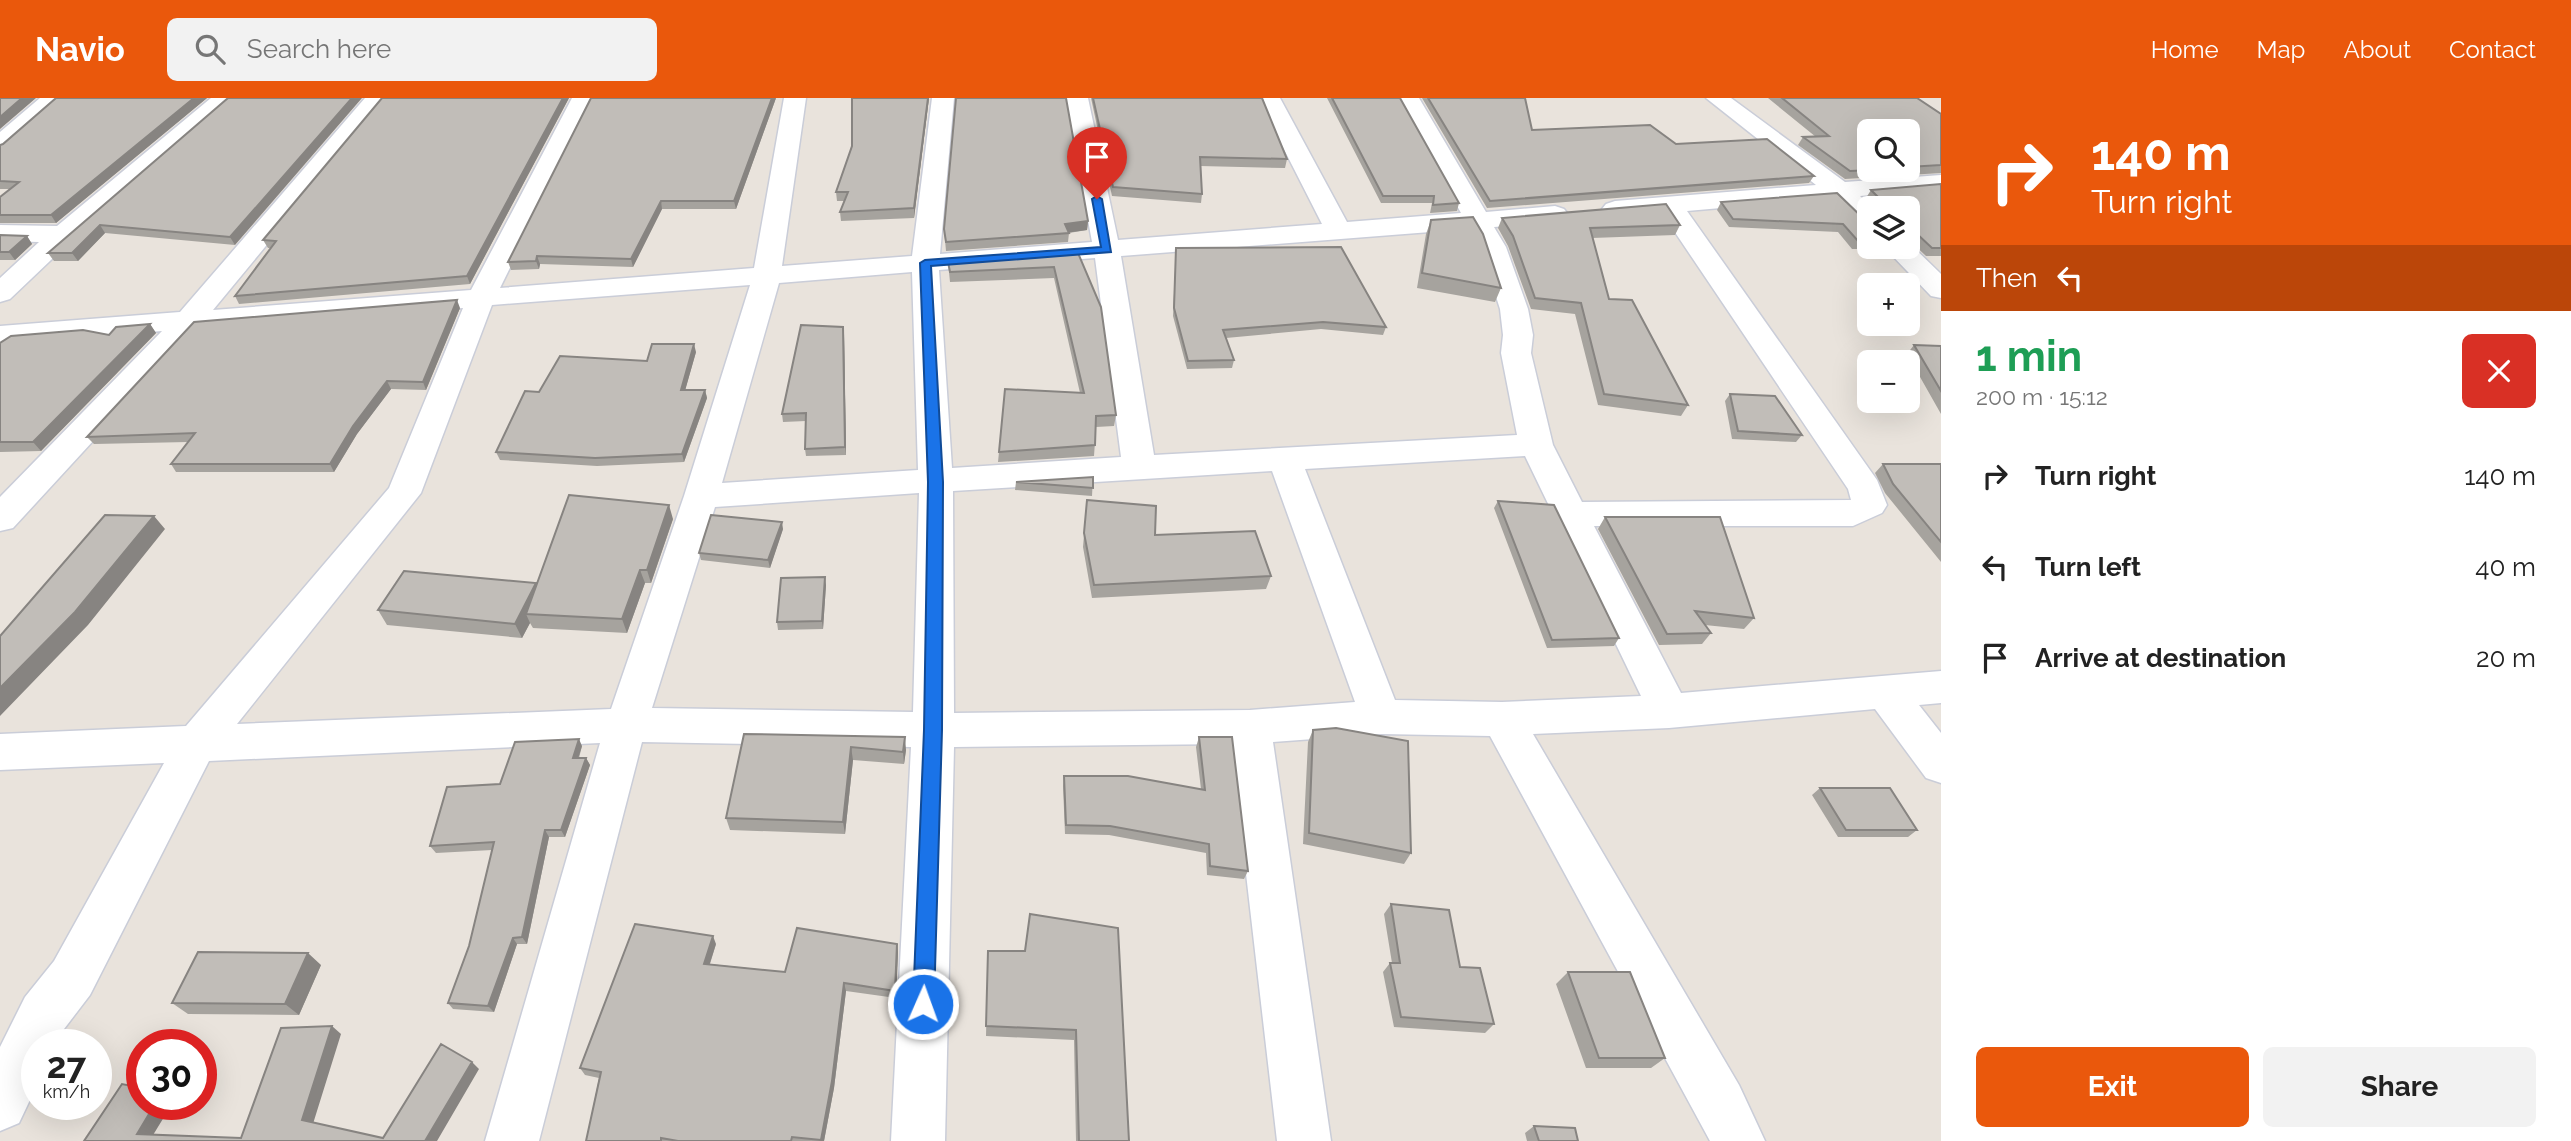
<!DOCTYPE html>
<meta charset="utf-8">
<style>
:root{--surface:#fff;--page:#f2f2f2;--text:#222;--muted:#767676;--accent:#ea580c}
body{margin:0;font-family:Raleway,sans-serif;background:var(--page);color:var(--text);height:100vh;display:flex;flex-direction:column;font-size:26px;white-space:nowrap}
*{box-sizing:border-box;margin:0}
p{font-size:23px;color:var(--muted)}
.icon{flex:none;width:38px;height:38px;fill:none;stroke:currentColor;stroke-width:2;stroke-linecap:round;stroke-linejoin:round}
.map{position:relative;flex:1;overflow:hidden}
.panel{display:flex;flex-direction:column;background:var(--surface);width:630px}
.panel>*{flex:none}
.hud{background:#ea580c;color:#fff;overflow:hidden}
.fabs{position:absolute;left:1857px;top:21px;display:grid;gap:14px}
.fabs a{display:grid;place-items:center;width:63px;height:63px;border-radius:10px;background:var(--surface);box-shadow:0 7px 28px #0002;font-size:35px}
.speed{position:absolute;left:21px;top:931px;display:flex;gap:14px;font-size:35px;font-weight:700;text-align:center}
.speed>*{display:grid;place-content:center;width:91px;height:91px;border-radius:50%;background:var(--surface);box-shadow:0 7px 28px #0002;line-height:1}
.speed small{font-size:18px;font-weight:400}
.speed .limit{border:10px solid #d22;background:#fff;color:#111}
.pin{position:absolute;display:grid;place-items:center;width:60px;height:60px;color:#fff;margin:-72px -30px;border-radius:50% 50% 50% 0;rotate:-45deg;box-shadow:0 0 7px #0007}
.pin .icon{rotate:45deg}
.me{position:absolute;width:77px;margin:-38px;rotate:2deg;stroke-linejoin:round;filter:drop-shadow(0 0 5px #0008)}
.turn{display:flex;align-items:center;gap:24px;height:147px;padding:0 35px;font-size:32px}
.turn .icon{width:91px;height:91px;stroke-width:2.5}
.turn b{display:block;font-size:49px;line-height:60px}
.then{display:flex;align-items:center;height:66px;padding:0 35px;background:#0003;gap:14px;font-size:26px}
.round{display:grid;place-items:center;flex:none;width:74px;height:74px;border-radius:10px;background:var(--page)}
.head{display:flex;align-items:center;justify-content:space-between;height:119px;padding:0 35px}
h1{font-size:42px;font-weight:700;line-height:52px;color:#1e9e55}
.action{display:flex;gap:14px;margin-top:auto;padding:14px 35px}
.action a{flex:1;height:80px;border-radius:10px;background:var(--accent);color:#fff;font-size:28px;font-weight:700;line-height:80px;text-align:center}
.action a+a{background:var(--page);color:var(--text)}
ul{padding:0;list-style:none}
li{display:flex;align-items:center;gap:21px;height:91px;padding:0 35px}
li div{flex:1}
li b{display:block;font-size:26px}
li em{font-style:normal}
header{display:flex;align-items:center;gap:42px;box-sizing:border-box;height:98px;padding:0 35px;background:var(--accent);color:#fff}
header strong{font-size:33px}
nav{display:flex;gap:38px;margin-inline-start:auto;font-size:24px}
.search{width:490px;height:63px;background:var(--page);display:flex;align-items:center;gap:18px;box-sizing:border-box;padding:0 24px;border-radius:10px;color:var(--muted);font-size:26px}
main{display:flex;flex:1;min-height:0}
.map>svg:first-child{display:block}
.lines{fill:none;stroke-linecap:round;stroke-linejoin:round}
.minor-casing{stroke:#cacdd8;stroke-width:3}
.minor{fill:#fff;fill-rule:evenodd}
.wall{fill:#a6a39e;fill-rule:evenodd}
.shaded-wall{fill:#878481}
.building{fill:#c1bdb8;stroke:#878481;stroke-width:2}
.route{fill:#1a73e8;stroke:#114b97;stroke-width:2}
</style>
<header>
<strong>Navio</strong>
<div class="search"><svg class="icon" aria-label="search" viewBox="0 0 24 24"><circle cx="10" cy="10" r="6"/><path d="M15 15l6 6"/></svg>Search here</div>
<nav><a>Home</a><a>Map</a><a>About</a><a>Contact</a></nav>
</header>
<main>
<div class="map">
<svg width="1941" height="1043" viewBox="0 0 1941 1043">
<rect width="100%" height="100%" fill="#e9e3dc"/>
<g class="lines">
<g class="minor-casing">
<path id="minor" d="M 40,0 L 65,0 L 8,51 L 0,53 L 0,34 Z
M 211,0 L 236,0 L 72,142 L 10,201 L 0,204 L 0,180 L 39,144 L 0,143 L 0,127 L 57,128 Z
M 365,0 L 388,0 L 213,212 L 471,192 L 572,0 L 594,0 L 500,190 L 754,170 L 784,0 L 806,0 L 782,168 L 912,158 L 932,0 L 954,0 L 940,156 L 1092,144 L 1066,0 L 1088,0 L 1118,142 L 1322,126 L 1258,0 L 1280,0 L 1347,124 L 1461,115 L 1397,0 L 1419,0 L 1486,114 L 1555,108 L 1564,111 L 1568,116 L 1564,121 L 1555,124 L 1494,129 L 1506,149 L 1528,211 L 1533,237 L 1531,255 L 1553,347 L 1582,404 L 1851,402 L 1848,391 L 1662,115 L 1615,119 L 1606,116 L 1602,111 L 1606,106 L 1615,103 L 1816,87 L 1706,0 L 1731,0 L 1845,84 L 1941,77 L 1941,91 L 1860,98 L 1873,110 L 1869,110 L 1869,129 L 1860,127 L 1833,100 L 1687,113 L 1877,382 L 1887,407 L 1882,415 L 1853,428 L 1594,428 L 1681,595 L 1941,573 L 1941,605 L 1919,607 L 1941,635 L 1941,685 L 1926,680 L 1875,611 L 1669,630 L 1533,636 L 1739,987 L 1765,1043 L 1710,1043 L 1490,638 L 1381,636 L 1273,644 L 1331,1043 L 1277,1043 L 1231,646 L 954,649 L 945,1043 L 891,1043 L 911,649 L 642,644 L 539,1043 L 485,1043 L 600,645 L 209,663 L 90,897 L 61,935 L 55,947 L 37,947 L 37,987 L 19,1025 L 0,1033 L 0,949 L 25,899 L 54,863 L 164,665 L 0,672 L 0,636 L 186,628 L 389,390 L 463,210 L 197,230 L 13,430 L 0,433 L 0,399 L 162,233 L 0,246 L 0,228 L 180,214 ZM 1469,131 L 1480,149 L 1500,211 L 1503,237 L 1501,255 L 1517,337 L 1154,357 L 1121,158 ZM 1095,160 L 1121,359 L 952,370 L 939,172 ZM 912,174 L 918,372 L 722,385 L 779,185 ZM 750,187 L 684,398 L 611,611 L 237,626 L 421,395 L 492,207 ZM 1525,358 L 1641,598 L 1502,604 L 1395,602 L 1305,371 ZM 1272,373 L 1355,604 L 1250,612 L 954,615 L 953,393 ZM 919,395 L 913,614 L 652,610 L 715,409 Z
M 1908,144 L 1941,176 L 1941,200 L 1931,198 L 1884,149 L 1908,149 Z"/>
</g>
<use href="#minor" class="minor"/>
</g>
<path class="wall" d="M 56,0 L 207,0 L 56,125 L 0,125 L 0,99 L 10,91 L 0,91 L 0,47 L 3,46 Z
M 228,0 L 235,147 L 105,135 L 78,163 L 54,163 L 48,155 Z
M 382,0 L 569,0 L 470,186 L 239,206 L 235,198 L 271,150 L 268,150 L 263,142 Z
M 776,0 L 736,111 L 662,111 L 633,169 L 540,166 L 539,171 L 511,172 L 508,164 Z
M 852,0 L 929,0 L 914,120 L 841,123 L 840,114 L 845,103 L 837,103 L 836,94 L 852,48 Z
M 1091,0 L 1262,0 L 1287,61 L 1285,70 L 1200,68 L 1202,96 L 1201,105 L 1112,98 Z
M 1327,0 L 1400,0 L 1459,105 L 1457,113 L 1430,115 L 1432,105 L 1381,105 Z
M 1422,0 L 1525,0 L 1532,32 L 1676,46 L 1814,78 L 1809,85 L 1487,110 Z
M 1768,0 L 1917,0 L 1941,16 L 1941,75 L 1845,81 L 1798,47 L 1803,39 L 1816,39 ZM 1908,33 L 1908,72 L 1869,72 Z
M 1941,86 L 1941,158 L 1926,158 L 1909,142 L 1908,143 L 1908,110 L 1873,110 L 1874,109 L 1866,100 L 1871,92 Z
M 1721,104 L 1864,121 L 1869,122 L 1869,149 L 1893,149 L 1888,157 L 1865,156 L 1861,151 L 1852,151 L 1838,134 L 1729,129 L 1717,112 Z
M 1502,120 L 1680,127 L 1675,137 L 1592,140 L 1609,201 L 1688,307 L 1681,318 L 1598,307 L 1575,216 L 1531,211 L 1508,148 L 1498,130 Z
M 1431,122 L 1501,190 L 1495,204 L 1417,190 L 1426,136 Z
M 1088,123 L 1087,132 L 1069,135 L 1068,144 L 946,153 L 944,131 Z
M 0,137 L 27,138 L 32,146 L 15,162 L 0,162 Z
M 1176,150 L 1386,229 L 1383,237 L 1321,231 L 1226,240 L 1234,262 L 1232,270 L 1187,271 L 1173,218 Z
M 1078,155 L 1116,317 L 1114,328 L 1096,329 L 1094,358 L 998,364 L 999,354 L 1080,295 L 1054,180 L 950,184 L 948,164 Z
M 460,210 L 426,292 L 391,291 L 357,336 L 334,374 L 176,374 L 171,366 L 188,344 L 94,346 L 87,339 Z
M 150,226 L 156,235 L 41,353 L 0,354 L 0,245 L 109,237 Z
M 844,236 L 846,357 L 806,358 L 805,351 L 806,323 L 783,324 L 782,316 Z
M 1914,247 L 1941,248 L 1941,316 L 1907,256 Z
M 696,254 L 685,292 L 705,292 L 707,300 L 684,364 L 597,368 L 500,362 L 496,354 L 539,294 L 647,263 Z
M 1730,296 L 1802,337 L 1796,344 L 1732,341 L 1725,303 Z
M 1883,366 L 1941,366 L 1941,464 L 1885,395 L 1875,375 Z
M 1093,379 L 1092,398 L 1015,392 L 1016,384 Z
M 1087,402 L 1155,437 L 1271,478 L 1266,491 L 1092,500 L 1083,449 Z
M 1498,403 L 1619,540 L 1614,548 L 1547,550 L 1494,410 Z
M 1605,419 L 1754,520 L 1744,531 L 1705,527 L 1711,535 L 1702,546 L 1659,547 L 1598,431 Z
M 673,421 L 651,485 L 645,485 L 627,535 L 533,530 L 530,525 L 522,540 L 387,527 L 378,512 L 537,486 Z
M 783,431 L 770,470 L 701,462 L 699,455 Z
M 826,487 L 823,531 L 778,532 L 777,524 Z
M 1313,632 L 1411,755 L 1404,766 L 1303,746 L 1308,644 Z
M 744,636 L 906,652 L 904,666 L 853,662 L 845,736 L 730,732 L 726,720 Z
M 1199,639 L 1248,773 L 1244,781 L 1207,777 L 1206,755 L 1109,737 L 1065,736 L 1063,688 L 1064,678 L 1201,691 L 1196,649 Z
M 582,648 L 579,660 L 586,660 L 590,667 L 565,739 L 549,739 L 527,846 L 517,846 L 494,914 L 453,911 L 448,905 L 469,848 L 492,752 L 436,755 L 430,748 L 500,686 Z
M 1820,690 L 1917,732 L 1908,739 L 1838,739 L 1812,697 Z
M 1391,806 L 1460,869 L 1494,926 L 1485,935 L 1394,929 L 1383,874 L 1390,865 L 1392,865 L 1384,816 Z
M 1030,816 L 1129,1043 L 1076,1043 L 1074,942 L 986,938 L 988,853 L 1025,853 Z
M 716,846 L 710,866 L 785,874 L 897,846 L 898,854 L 896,900 L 846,893 L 834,990 L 824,1043 L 586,1043 L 599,980 L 585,977 L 580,970 Z
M 321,867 L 299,917 L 188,916 L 172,905 Z
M 1568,874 L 1665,960 L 1651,970 L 1586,970 L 1556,886 Z
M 1534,1028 L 1578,1043 L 1527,1043 L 1525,1035 Z"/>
<path class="shaded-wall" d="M 22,0 L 36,0 L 0,31 L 0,19 Z
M 194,0 L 207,0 L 56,125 L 51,117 Z
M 352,0 L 362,0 L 235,147 L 230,139 Z
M 563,0 L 569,0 L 470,186 L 467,178 Z
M 772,0 L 776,0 L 736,111 L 734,103 Z
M 928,0 L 929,0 L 914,120 L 914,110 Z
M 661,103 L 662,111 L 633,169 L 631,161 Z
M 1088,123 L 1087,132 L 1065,135 L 1065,126 Z
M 100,127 L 105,135 L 78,163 L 72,155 Z
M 27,138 L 32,146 L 15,162 L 9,154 Z
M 537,158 L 540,166 L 539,171 L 536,163 Z
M 457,202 L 460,210 L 426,292 L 423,284 Z
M 150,226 L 156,235 L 41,353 L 33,344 Z
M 843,229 L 844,236 L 846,357 L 845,349 Z
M 694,246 L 696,254 L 683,300 L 681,292 Z
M 387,283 L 391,291 L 357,336 L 334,374 L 330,366 L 353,328 Z
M 705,292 L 707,300 L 684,364 L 682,356 Z
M 669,407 L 673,421 L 651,485 L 647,472 Z
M 154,418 L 165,431 L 88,527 L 0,618 L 0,590 Z
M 782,424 L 783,431 L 770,470 L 768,462 Z
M 640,472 L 645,485 L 627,535 L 622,521 Z
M 825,479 L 826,487 L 823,531 L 822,523 Z
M 536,485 L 543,500 L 526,516 L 530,525 L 522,540 L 515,526 Z
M 905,639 L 906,652 L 904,666 L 903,654 Z
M 579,641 L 582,648 L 576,667 L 573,660 Z
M 851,649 L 853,662 L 845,736 L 843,724 Z
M 586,660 L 590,667 L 565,739 L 561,732 Z
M 545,732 L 549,739 L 527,846 L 522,839 Z
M 713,838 L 716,846 L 707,874 L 704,866 Z
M 513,840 L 517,846 L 494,914 L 488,908 Z
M 897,846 L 898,854 L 896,900 L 895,893 Z
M 308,855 L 321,867 L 299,917 L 285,906 Z
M 844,885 L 846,893 L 834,990 L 824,1043 L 821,1043 L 832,983 Z
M 332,928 L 341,936 L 312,1029 L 302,1022 Z
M 472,964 L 479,971 L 437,1043 L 425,1043 Z
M 155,1006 L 172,1006 L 150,1042 L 137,1036 Z"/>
<path class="building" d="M 0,0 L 22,0 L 0,19 Z
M 56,0 L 194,0 L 51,117 L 0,117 L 0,99 L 19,84 L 0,83 L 0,47 L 3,46 Z
M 228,0 L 352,0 L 230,139 L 100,127 L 72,155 L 48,155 Z
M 382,0 L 563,0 L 467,178 L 235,198 L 276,143 L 263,142 Z
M 591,0 L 772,0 L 734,103 L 661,103 L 631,161 L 537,158 L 536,163 L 508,164 Z
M 852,0 L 928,0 L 914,110 L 840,114 L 848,94 L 836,94 L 852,48 Z
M 956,0 L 1066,0 L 1088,123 L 1065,126 L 1069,135 L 946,144 L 944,131 Z
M 1093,0 L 1262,0 L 1287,61 L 1200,59 L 1202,96 L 1113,89 Z
M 1332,0 L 1400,0 L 1459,105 L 1433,107 L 1434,98 L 1383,98 Z
M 1428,0 L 1525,0 L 1532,32 L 1650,27 L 1676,46 L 1767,41 L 1814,78 L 1490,103 Z
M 1782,0 L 1917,0 L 1941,16 L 1941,67 L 1908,69 L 1908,33 L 1869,33 L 1869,72 L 1873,72 L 1850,73 L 1803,39 L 1829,38 Z
M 1941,86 L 1941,150 L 1932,150 L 1914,133 L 1911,138 L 1908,138 L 1908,110 L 1877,110 L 1877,105 L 1881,102 L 1871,92 Z
M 1837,95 L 1864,121 L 1869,122 L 1869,146 L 1867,143 L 1858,143 L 1843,126 L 1733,121 L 1721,104 Z
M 1666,106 L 1680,127 L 1590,130 L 1609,201 L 1632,202 L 1688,307 L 1604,296 L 1581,205 L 1535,200 L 1513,138 L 1502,120 Z
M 1473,119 L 1483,136 L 1501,190 L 1422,175 L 1431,122 Z
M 0,137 L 27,138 L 9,154 L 0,154 Z
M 1341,149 L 1386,229 L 1323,224 L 1223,232 L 1234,262 L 1188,263 L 1174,210 L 1176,150 Z
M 1078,155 L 1101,209 L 1116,317 L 1096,318 L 1095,347 L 999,354 L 1005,291 L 1084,295 L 1054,169 L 950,174 L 948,164 Z
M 457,202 L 423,284 L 387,283 L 353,328 L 330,366 L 171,366 L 195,335 L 87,339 L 194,224 Z
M 150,226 L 33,344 L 0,344 L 0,245 L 11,238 L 83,232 L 109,237 L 116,229 Z
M 801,227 L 843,229 L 845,349 L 805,351 L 806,315 L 782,316 Z
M 652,246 L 694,246 L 681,292 L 705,292 L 682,356 L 595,360 L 496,354 L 525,293 L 539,294 L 560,258 L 647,263 Z
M 1914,247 L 1941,248 L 1941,293 Z
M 1730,296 L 1775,298 L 1802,337 L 1738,333 Z
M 1883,366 L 1941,366 L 1941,444 L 1893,386 Z
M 1093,379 L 1093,390 L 1016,384 Z
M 569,397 L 669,407 L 647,472 L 640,472 L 622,521 L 526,516 Z
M 1087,402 L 1156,408 L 1155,437 L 1255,433 L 1271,478 L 1094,487 L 1084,435 Z
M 1498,403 L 1554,407 L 1619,540 L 1552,542 Z
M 105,417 L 154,418 L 75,514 L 0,590 L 0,538 Z
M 711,417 L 782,424 L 768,462 L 699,455 Z
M 1605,419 L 1720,419 L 1754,520 L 1695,513 L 1711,535 L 1667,536 Z
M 404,473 L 536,485 L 515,526 L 378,512 Z
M 825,479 L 822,523 L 777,524 L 781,480 Z
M 1336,630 L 1408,643 L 1411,755 L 1309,735 L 1313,632 Z
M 744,636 L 905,639 L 903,654 L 851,649 L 843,724 L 726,720 Z
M 1199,639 L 1232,639 L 1248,773 L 1210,768 L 1209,746 L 1110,728 L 1066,727 L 1064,678 L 1128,678 L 1205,692 Z
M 579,641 L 573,660 L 586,660 L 561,732 L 545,732 L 522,839 L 513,840 L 488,908 L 448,905 L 469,848 L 494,744 L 430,748 L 447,689 L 500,686 L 515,644 Z
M 1820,690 L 1890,690 L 1917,732 L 1846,732 Z
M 1391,806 L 1449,812 L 1460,869 L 1480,870 L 1494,926 L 1401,919 L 1390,865 L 1400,865 Z
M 1030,816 L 1118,830 L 1129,1043 L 1079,1043 L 1076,932 L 986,928 L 988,853 L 1025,853 Z
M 635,826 L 713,838 L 704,866 L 785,874 L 797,830 L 897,846 L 895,893 L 844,885 L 832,983 L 821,1042 L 792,1039 L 791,1043 L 678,1043 L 661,1040 L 661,1043 L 586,1043 L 601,974 L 580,970 Z
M 198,854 L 308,855 L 285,906 L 172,905 Z
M 1568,874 L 1630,874 L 1665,960 L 1599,960 Z
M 332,928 L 302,1022 L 383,1040 L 441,946 L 472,964 L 425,1043 L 84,1043 L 122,986 L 142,990 L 142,1006 L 155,1006 L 137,1036 L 241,1040 L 281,930 Z
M 1534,1028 L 1575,1030 L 1578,1043 L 1539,1043 Z"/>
<path class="route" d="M 1097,98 L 1102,101 L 1111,154 L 931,168 L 943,384 L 942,632 L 934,906 L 931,913 L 923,916 L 916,913 L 913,906 L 924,632 L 928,384 L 920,165 L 925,162 L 1101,149 L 1092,101 Z"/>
</svg>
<div class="fabs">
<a><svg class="icon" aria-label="search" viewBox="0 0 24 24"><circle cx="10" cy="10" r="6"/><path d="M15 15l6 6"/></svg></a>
<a><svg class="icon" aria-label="layers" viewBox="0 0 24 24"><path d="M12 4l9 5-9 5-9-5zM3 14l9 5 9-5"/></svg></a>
<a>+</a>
<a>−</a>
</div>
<div class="speed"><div>27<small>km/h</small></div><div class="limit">30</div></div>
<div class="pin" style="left:1097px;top:101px;background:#d93025"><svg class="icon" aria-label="arrive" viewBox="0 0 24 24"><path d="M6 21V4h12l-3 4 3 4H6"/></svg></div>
<svg class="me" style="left:923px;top:906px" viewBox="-20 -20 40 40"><circle r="17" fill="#1a73e8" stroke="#fff" stroke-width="3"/><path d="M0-11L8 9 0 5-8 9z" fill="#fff"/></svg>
</div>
<section class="panel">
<div class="hud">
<div class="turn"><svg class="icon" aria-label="right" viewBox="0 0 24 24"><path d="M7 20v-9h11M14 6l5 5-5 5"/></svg><div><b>140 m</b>Turn right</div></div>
<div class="then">Then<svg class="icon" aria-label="left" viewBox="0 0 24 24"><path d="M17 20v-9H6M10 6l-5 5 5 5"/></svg></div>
</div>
<div class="head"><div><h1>1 min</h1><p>200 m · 15:12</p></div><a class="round" style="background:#d93025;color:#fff"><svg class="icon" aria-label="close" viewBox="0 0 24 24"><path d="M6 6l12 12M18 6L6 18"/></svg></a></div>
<ul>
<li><svg class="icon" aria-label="right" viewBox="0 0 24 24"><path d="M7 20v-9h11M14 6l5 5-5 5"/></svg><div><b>Turn right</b></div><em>140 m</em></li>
<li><svg class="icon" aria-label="left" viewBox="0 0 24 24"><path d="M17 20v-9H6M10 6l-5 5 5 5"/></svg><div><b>Turn left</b></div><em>40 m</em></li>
<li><svg class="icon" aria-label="arrive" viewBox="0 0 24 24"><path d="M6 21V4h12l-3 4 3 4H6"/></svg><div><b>Arrive at destination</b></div><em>20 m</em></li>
</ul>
<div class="action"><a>Exit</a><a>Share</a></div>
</section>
</main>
